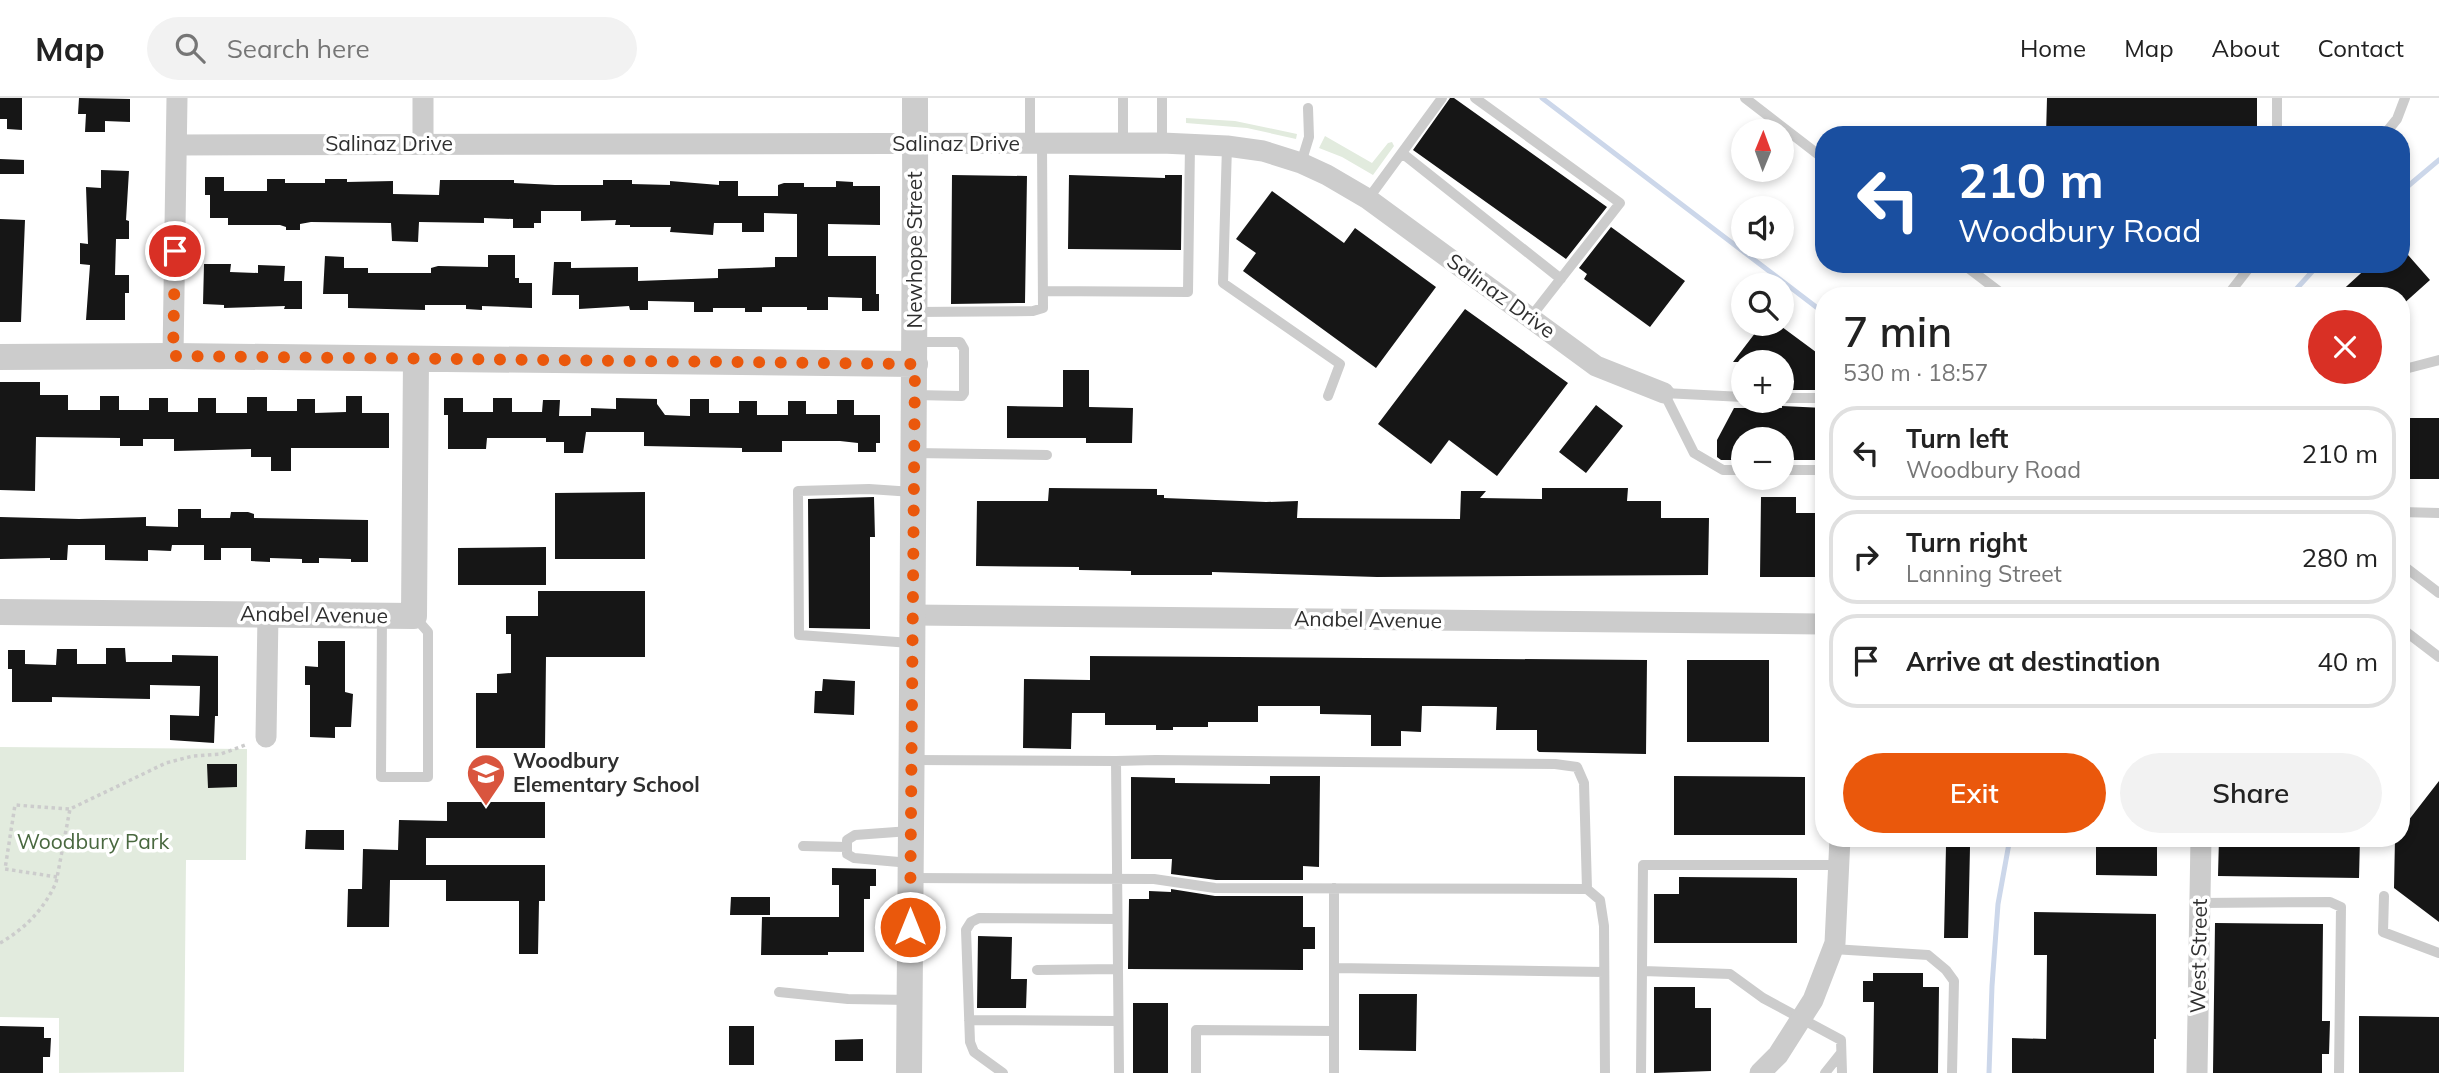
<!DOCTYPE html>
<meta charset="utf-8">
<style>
:root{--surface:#fff;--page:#f2f2f2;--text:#222;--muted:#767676;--line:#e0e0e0;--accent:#ea580c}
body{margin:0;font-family:Mulish,sans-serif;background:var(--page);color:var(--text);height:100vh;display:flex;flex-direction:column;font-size:26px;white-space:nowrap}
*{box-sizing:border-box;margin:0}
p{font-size:23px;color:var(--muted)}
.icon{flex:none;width:38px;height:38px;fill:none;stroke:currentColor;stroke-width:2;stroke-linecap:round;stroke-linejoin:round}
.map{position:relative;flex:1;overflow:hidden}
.side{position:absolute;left:1815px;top:189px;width:595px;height:560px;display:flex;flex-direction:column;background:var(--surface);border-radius:28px;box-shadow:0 4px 10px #0003}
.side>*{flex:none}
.banner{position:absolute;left:1815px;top:28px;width:595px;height:147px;border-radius:28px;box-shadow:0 4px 10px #0003;background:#1a4fa0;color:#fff;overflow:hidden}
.needle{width:46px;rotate:1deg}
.buttons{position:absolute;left:1731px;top:21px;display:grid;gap:14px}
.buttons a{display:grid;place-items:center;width:63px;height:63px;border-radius:50%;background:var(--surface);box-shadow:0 4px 10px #0003;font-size:35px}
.pin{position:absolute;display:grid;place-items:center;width:60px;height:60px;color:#fff;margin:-30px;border:4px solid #fff;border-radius:50%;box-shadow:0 2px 7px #0007}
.me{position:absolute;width:77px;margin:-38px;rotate:0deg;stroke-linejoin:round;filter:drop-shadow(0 0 5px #0008)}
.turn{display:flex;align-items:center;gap:24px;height:147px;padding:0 28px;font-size:32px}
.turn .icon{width:91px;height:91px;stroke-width:2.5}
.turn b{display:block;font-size:49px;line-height:60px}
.round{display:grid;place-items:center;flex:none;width:74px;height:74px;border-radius:37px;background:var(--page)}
.headline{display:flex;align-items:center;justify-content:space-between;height:119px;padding:0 28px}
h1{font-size:42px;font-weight:600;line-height:52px}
.action{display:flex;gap:14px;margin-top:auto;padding:14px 28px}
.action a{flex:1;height:80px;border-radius:42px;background:var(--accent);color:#fff;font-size:28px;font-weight:600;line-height:80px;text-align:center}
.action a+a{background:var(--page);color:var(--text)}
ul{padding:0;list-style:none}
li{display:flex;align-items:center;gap:21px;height:94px;margin:0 14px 10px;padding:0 14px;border:4px solid var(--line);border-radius:28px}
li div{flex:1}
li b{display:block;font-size:26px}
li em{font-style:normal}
header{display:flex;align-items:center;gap:42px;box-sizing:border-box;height:98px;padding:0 35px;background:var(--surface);border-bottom:2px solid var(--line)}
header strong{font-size:33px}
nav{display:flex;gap:38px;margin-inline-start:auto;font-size:24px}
.search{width:490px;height:63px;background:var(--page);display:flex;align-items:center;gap:18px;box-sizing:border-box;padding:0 24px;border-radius:38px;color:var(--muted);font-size:26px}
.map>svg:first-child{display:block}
.green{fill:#e2ebde}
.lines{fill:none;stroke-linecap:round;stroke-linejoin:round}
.stream{stroke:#ccd7ea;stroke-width:5}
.building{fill:#161616}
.path{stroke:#ccc;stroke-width:3.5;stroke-dasharray:3.5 3.5;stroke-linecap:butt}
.service{stroke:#ccc;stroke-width:10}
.minor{stroke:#ccc;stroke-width:21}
.tertiary{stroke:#ccc;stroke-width:26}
.route{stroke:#ea580c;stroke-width:12;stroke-dasharray:0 21.6}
.labels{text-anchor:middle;stroke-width:7;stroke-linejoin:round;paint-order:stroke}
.street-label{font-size:21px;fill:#2f2f2f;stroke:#fff}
.poi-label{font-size:21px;font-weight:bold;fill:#2f2f2f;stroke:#fff;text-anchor:start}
.park-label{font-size:21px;fill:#49683f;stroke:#fff}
</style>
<header>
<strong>Map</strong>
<div class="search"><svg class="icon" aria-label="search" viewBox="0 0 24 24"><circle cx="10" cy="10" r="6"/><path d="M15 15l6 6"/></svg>Search here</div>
<nav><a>Home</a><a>Map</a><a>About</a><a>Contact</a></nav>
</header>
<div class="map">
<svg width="2439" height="975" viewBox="0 0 2439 975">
<rect width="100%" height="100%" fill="#fff"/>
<path class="green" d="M 1186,20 L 1235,23 L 1297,36 L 1296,41 L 1247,30 L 1186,25 Z
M 1325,38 L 1372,65 L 1388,45 L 1392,44 L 1394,48 L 1373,77 L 1342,59 L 1319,50 Z
M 0,649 L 247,651 L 246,762 L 186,762 L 184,974 L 59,975 L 59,920 L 0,919 Z"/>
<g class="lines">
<path class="stream" d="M 1542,0 L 1824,215
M 2401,94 L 2439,62
M 2290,198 L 2319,166
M 1989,975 L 1992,888 L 1998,806 L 2010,740"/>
</g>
<path class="building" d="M 0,0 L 22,0 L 22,32 L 7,31 L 7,21 L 0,21 Z
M 79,0 L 130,1 L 130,24 L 105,23 L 105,34 L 85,34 L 86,16 L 78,16 Z
M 1450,0 L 1454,0 L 1607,109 L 1566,161 L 1413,52 Z
M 2047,0 L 2257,0 L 2257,37 L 2046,37 Z
M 0,61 L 24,62 L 24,76 L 0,76 Z
M 101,72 L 129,73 L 126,122 L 129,123 L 129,141 L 116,141 L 115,177 L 129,177 L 129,195 L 125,195 L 125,222 L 86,222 L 90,167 L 80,166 L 80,145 L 88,146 L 86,89 L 101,90 Z
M 952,77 L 1027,78 L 1025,205 L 951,206 Z
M 1069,77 L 1165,80 L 1165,77 L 1182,77 L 1181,152 L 1068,151 Z
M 205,79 L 224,79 L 224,93 L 267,93 L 267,81 L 285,81 L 285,85 L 325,85 L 325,81 L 347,81 L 347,84 L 393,83 L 393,96 L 439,97 L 440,82 L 514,82 L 514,85 L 555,87 L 603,87 L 603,82 L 632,82 L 632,86 L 670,87 L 670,83 L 719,87 L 719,83 L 738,83 L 738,98 L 778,98 L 778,87 L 784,85 L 804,85 L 804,89 L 836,89 L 836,83 L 853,84 L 853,88 L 880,88 L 880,127 L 828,126 L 828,158 L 876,158 L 876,196 L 879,196 L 879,213 L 862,213 L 862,200 L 828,199 L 828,212 L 807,212 L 807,209 L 762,209 L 762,214 L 745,214 L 745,210 L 713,210 L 713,214 L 694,214 L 694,204 L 648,203 L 648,212 L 630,212 L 629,208 L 579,211 L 579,197 L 552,197 L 554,164 L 571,164 L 571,170 L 638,169 L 638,183 L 718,180 L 718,171 L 775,169 L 775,159 L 797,159 L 797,116 L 764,115 L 764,134 L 742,134 L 742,125 L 714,125 L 713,137 L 670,134 L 671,129 L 630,129 L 630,127 L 615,127 L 616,122 L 581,123 L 581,113 L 541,113 L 541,125 L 534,125 L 534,130 L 513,130 L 513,121 L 484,120 L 484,125 L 419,124 L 418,144 L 392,143 L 391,125 L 311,124 L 300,126 L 300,132 L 286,132 L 286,129 L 280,127 L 228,127 L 228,120 L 210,120 L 210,97 L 205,97 Z
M 1272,93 L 1344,145 L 1355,130 L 1436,189 L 1376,270 L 1243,173 L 1256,155 L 1236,141 Z
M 0,121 L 25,122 L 21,224 L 0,224 Z
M 1611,129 L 1685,183 L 1650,229 L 1584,181 L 1587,176 L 1579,170 Z
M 2401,149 L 2430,182 L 2401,208 L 2401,198 L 2336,198 L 2371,166 L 2401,166 Z
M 488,157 L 515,157 L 515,180 L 519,180 L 519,185 L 532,185 L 532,210 L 482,208 L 482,212 L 466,211 L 466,207 L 425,207 L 425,212 L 348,210 L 348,196 L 323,196 L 325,158 L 344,159 L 344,170 L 368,170 L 368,175 L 431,175 L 431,170 L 438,168 L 488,169 Z
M 204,166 L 231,166 L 230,174 L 258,175 L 258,167 L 285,168 L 284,183 L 302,183 L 302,211 L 284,211 L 285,208 L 224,210 L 224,207 L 203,206 Z
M 1465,211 L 1568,285 L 1497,378 L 1449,342 L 1431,366 L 1378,326 Z
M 1762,226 L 1778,226 L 1824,260 L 1824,281 L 1815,292 L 1782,292 L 1782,264 L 1733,264 Z
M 1063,272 L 1089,272 L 1089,309 L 1133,310 L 1132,345 L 1086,345 L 1086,340 L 1007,340 L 1007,308 L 1063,309 Z
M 0,284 L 40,284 L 40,297 L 68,297 L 68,312 L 100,312 L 100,298 L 119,298 L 119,312 L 149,312 L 149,300 L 168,300 L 168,314 L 198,314 L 198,300 L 216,300 L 216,315 L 247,315 L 247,299 L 267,299 L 267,313 L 297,313 L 297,301 L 315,301 L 315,315 L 346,314 L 346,298 L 362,298 L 362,315 L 389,315 L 389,350 L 291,350 L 291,373 L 271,373 L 271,359 L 251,359 L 251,351 L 174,353 L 174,341 L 143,341 L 143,348 L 120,348 L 120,340 L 36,339 L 35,393 L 0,392 Z
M 444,300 L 463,300 L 463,314 L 493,314 L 493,300 L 512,300 L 512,314 L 542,314 L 543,302 L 560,302 L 559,318 L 591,318 L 591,310 L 616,311 L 616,300 L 657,301 L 657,306 L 665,317 L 690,318 L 690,301 L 709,301 L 709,315 L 739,315 L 739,303 L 757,303 L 757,317 L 788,317 L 788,303 L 806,303 L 806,316 L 837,316 L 837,302 L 854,302 L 854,317 L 880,317 L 880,345 L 876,345 L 876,354 L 858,354 L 858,345 L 840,343 L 782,343 L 782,354 L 742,354 L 742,350 L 644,348 L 644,334 L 586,334 L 583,355 L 564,355 L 564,344 L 546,344 L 546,340 L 487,340 L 486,351 L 448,351 L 448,317 L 444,317 Z
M 1596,307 L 1623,328 L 1586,375 L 1559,354 Z
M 1782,308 L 1824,310 L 1824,362 L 1782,362 L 1782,341 L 1743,341 L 1743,362 L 1721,362 L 1717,359 L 1717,342 L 1734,310 L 1782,310 Z
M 2401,320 L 2439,320 L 2439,381 L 2401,381 Z
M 1049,390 L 1157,391 L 1157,397 L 1164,397 L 1164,400 L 1266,404 L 1298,403 L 1297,420 L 1460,421 L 1461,393 L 1486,393 L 1480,400 L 1542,401 L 1542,390 L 1628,390 L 1627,403 L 1661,403 L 1661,420 L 1709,420 L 1708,477 L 1377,479 L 1212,474 L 1212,477 L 1131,477 L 1131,473 L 1079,472 L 1079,469 L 976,468 L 977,403 L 1048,403 Z
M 645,394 L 645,461 L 555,461 L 555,395 Z
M 874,399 L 875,439 L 870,439 L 870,531 L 809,530 L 808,401 Z
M 1761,399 L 1796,399 L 1796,415 L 1824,415 L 1824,479 L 1760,479 Z
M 178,411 L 201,411 L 201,420 L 230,420 L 231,414 L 248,414 L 254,416 L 254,420 L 368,422 L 368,464 L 351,464 L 351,461 L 319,460 L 319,465 L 302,465 L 302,461 L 270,460 L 270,464 L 251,463 L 251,450 L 221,450 L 221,462 L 204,462 L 204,447 L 172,447 L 171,453 L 148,452 L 148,463 L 105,462 L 105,447 L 68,447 L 67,462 L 50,462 L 50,460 L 0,461 L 0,419 L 79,421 L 146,419 L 146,428 L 178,429 Z
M 546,449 L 546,487 L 458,487 L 458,450 Z
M 538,493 L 645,493 L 645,559 L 546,559 L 545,650 L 476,650 L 476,595 L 497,595 L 497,576 L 511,575 L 511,536 L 506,536 L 506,518 L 538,518 Z
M 318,543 L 345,543 L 345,594 L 353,596 L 351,629 L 335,629 L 335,640 L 310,639 L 310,587 L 305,587 L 305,568 L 318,569 Z
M 106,550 L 125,550 L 126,564 L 172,564 L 172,557 L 218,558 L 218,618 L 215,618 L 214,645 L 170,642 L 170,617 L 199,618 L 200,588 L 150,587 L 150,601 L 52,599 L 52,604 L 12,604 L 12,571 L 8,571 L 8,552 L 25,552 L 25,566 L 56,567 L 57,551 L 77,551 L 77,566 L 106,566 Z
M 1090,558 L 1647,562 L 1646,656 L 1539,654 L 1537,652 L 1537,632 L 1496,632 L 1497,609 L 1434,608 L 1422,608 L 1421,634 L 1401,633 L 1401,648 L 1371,648 L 1371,617 L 1320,616 L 1320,608 L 1258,608 L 1258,624 L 1208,624 L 1208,629 L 1173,629 L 1173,632 L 1156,632 L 1156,627 L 1105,627 L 1105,615 L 1072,615 L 1071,651 L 1023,650 L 1024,581 L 1090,582 Z
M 1687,562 L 1769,562 L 1769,644 L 1687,644 Z
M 823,581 L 855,583 L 854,617 L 814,615 L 815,593 L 822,593 Z
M 207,666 L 237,666 L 237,689 L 208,690 Z
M 1270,678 L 1320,678 L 1319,769 L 1303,768 L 1303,782 L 1216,782 L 1171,776 L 1172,761 L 1131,761 L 1131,679 L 1175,680 L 1175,685 L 1270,686 Z
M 1674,678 L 1805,679 L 1805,737 L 1674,737 Z
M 2439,683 L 2439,824 L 2394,790 L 2395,740 L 2401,740 L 2401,732 Z
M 447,704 L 545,704 L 545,740 L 426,740 L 426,767 L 545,767 L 545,803 L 539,803 L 538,856 L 519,856 L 519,803 L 446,803 L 446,782 L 390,782 L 389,829 L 347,829 L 348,791 L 362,791 L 363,751 L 398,752 L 399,722 L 447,723 Z
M 306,732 L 344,732 L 344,752 L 305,751 Z
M 2219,740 L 2360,740 L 2359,780 L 2218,778 Z
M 2096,744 L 2157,745 L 2157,778 L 2096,777 Z
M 1946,748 L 1970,749 L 1968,840 L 1944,840 Z
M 832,770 L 876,771 L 876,788 L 870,788 L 870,801 L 864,801 L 864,854 L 828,854 L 828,857 L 761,857 L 762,819 L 839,819 L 839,787 L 832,787 Z
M 1679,779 L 1797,780 L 1797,845 L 1654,845 L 1654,796 L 1679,796 Z
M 1171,791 L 1215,798 L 1303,798 L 1303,829 L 1315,829 L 1315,851 L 1303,851 L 1303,872 L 1128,871 L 1129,801 L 1149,801 L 1149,793 L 1171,794 Z
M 731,799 L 770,799 L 770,817 L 730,817 Z
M 2034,814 L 2156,816 L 2156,941 L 2154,941 L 2154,975 L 2012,975 L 2012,940 L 2046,941 L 2047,857 L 2034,857 Z
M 2215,825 L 2323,826 L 2322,923 L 2330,923 L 2329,956 L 2322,956 L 2322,975 L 2213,975 Z
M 978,838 L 1012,839 L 1011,881 L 1027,881 L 1026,910 L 977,910 Z
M 1873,875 L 1923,875 L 1923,889 L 1939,889 L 1938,975 L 1873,975 L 1874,904 L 1863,904 L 1863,883 L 1873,883 Z
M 1654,889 L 1695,889 L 1695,910 L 1711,910 L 1711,973 L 1654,975 Z
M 1359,896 L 1417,896 L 1416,953 L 1359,952 Z
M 1133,905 L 1168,905 L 1168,975 L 1133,975 Z
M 2359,918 L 2439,919 L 2439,975 L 2359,975 Z
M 0,928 L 44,929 L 44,940 L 51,940 L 50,959 L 43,959 L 43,975 L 0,975 Z
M 729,928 L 754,928 L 754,967 L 729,967 Z
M 863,941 L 863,963 L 835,963 L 835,942 Z"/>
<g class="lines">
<path class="path" d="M 57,779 L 5,771 L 15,707 L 70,711
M 0,845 C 26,830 43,812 56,785 L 70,711 L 166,665 L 193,658 L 221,656 L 248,646"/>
<path class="service" d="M 1123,0 L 1123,46
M 1162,0 L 1162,45
M 1475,0 L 1620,105 L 1530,220
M 1745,0 L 1824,61
M 2277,0 L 2277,37
M 2384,37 L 2397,21 L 2405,0
M 1030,46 L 1030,0
M 1227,48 L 1223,185 L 1340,266 L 1328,298
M 1402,55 L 1561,181
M 1301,65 L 1309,39 L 1308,10
M 1368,101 L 1442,0
M 1963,166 L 2005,198
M 1044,193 L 1188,194 L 1190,46
M 2227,198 L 2252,166
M 915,214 L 1033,213 L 1043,210 L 1042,46
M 2401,272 L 2439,262
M 1664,295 L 1694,355 L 1723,372 L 1743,372
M 1664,295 L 1743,299
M 915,297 L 962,298 L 964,295 L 964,251 L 960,244 L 915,244
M 1782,300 L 1824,300
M 914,355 L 1047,357
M 1782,372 L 1824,372
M 2401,414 L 2439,415
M 2401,466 L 2439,495
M 382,518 L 381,679 L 428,679 L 428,534 L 414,518
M 2401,530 L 2439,559
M 911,545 L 799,537 L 798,393 L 869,391 L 913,394
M 913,662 L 1116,663 L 1119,975
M 1116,663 L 1156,662 L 1555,666 L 1577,669 L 1584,685 L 1587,791
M 803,748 L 847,749
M 910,765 L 854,760 L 847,756 L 847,742 L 855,737 L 910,733
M 910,780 L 1154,781 L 1215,790 L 1587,791 L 1600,802 L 1604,828 L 1605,975
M 2384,798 L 2383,834 L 2439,855
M 2200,805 L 2330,804 L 2341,809 L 2339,975
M 1833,851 L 1928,857 L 1946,872 L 1954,883 L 1952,975
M 1334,870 L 1604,874
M 1037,872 L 1118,871
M 1643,873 L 1730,876 L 1763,900 L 1841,942 L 1842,975
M 779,894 L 848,901 L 910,902
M 969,922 L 1118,923
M 1003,975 L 974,954 L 970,944 L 966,832 L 971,824 L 979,820 L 1117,821
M 1196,975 L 1196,932 L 1334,933
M 1334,975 L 1334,790
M 1641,975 L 1643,767 L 1839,767
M 1825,975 L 1841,955"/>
<path class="minor" d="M 423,0 L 423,46
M 177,47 L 1162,45 L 1227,48 L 1263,53 L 1301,65 L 1327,77 L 1368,101 L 1596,268 L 1664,295
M 173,258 L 177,0
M 911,517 L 1820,526 L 1824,529
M 266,639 L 268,517
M 1760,975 L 1778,957 L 1813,902 L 1835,845 L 1840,740
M 2197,975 L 2201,740"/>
<path class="tertiary" d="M 0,259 L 173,258 L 915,266
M 0,514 L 414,518 L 416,261
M 909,975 C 911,650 916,325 915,0"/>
</g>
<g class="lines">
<path class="route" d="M 175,153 L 173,258 L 915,266 L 910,829"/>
</g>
<defs>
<g id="school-pin" transform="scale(2.0125)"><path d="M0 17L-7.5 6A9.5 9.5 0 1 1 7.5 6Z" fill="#d9553e" stroke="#fff"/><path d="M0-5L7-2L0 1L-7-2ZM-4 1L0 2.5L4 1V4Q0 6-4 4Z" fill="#fff"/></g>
</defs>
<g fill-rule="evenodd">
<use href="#school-pin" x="486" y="675"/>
</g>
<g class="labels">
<g class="street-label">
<text x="389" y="53">Salinaz Drive</text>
<text x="956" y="53">Salinaz Drive</text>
<text transform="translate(915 152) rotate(-90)" y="7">Newhope Street</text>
<text transform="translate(1501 198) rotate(36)" y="7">Salinaz Drive</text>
<text transform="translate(314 517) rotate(1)" y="7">Anabel Avenue</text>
<text transform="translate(1368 522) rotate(1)" y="7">Anabel Avenue</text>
<text transform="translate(2199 858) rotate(-89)" y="7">West Street</text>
</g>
<g class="poi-label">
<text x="513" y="670">Woodbury<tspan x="513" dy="24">Elementary School</tspan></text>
</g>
<g class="park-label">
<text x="93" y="751">Woodbury Park</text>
</g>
</g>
</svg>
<div class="buttons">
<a><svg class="needle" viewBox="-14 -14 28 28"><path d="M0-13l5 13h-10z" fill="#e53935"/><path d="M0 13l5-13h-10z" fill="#767676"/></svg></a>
<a><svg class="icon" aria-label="sound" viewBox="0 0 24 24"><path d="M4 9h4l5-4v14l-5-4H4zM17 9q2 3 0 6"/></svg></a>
<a><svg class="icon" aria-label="search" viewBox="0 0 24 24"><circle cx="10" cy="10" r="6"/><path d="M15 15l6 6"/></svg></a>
<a>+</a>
<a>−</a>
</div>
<div class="pin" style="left:175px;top:153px;background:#d93025"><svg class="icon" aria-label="arrive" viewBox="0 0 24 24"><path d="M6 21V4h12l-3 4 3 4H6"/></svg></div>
<svg class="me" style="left:910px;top:829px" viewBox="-20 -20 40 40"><circle r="17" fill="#ea580c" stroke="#fff" stroke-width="3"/><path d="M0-11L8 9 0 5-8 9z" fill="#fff"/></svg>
<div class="banner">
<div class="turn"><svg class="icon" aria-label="left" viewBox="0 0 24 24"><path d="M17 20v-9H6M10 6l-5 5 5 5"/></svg><div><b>210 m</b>Woodbury Road</div></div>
</div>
<section class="side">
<div class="headline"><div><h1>7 min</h1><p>530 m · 18:57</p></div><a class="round" style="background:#d93025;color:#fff"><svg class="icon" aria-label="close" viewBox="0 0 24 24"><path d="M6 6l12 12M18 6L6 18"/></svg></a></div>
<ul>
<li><svg class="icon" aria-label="left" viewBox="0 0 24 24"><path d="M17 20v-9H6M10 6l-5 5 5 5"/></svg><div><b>Turn left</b><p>Woodbury Road</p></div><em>210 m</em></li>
<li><svg class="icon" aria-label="right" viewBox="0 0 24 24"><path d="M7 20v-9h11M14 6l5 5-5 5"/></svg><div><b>Turn right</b><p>Lanning Street</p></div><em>280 m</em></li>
<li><svg class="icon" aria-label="arrive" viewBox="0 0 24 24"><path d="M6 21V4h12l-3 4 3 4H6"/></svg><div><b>Arrive at destination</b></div><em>40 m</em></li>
</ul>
<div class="action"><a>Exit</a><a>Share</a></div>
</section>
</div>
